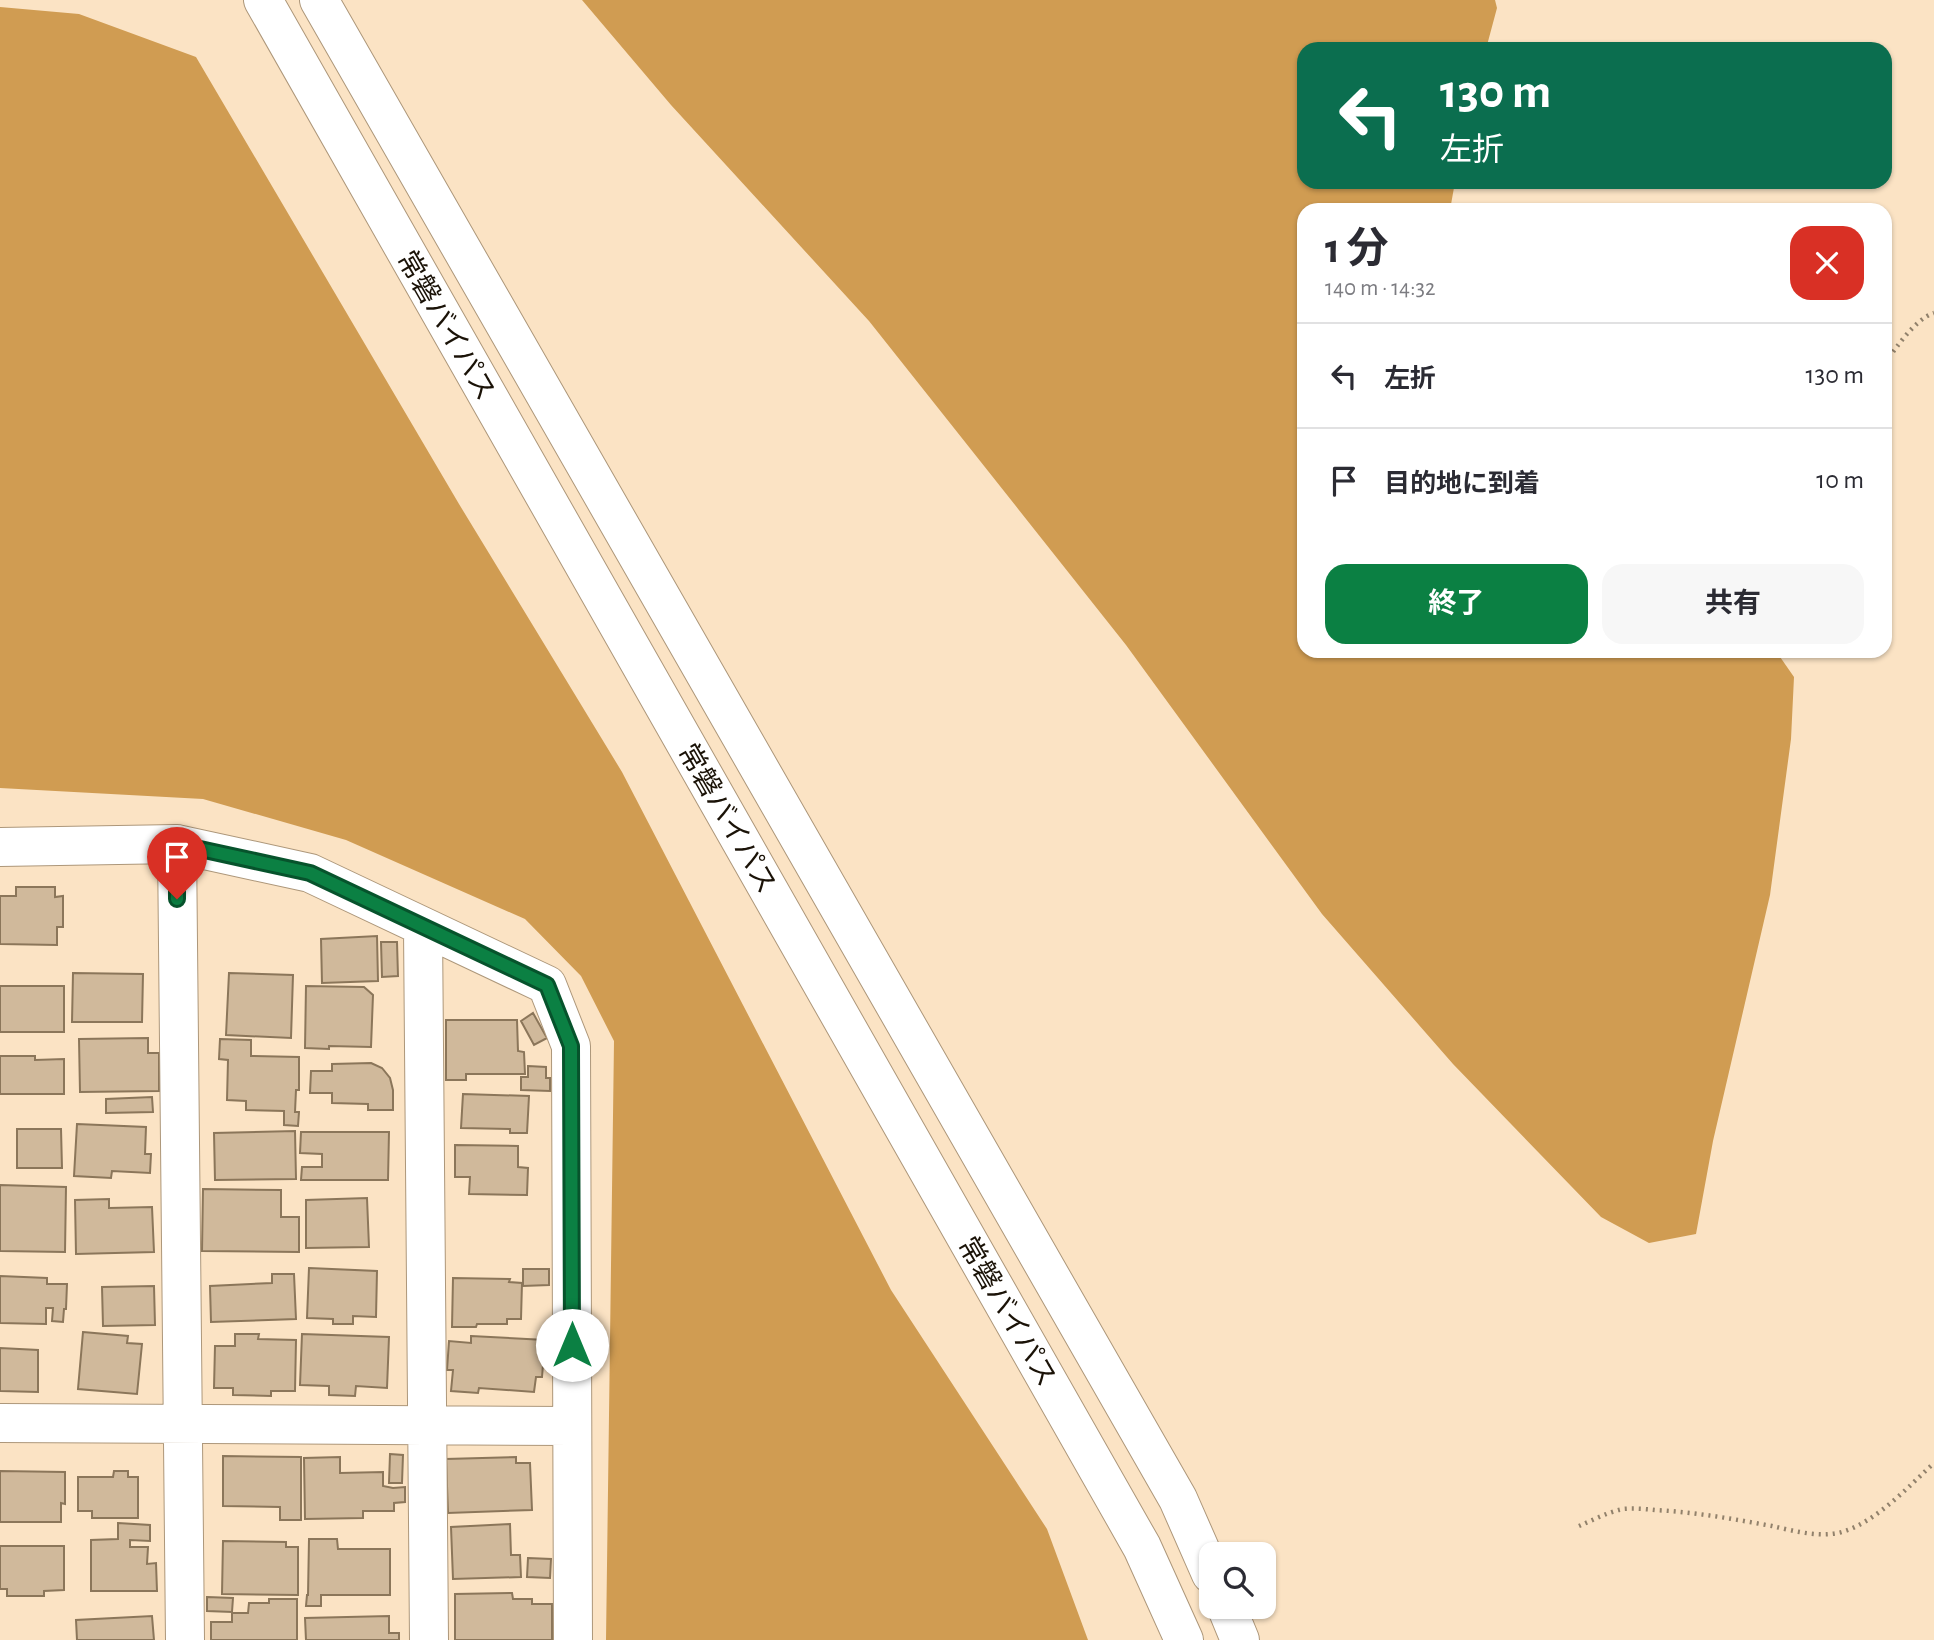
<!DOCTYPE html>
<html lang="ja">
<meta charset="utf-8">
<style>
:root{--surface:#fff;--page:#f7f7f7;--text:#2b2b33;--muted:#7c7c81;--line:#e1e1e2;--accent:#0b8043}
body{margin:0;font-family:"Alegreya Sans","Noto Sans JP",sans-serif;background:var(--page);color:var(--text);height:100vh;display:flex;flex-direction:column;font-size:26px;white-space:nowrap}
*{box-sizing:border-box;margin:0}
p{font-size:23px;color:var(--muted)}
.icon{flex:none;width:38px;height:38px;fill:none;stroke:currentColor;stroke-width:2;stroke-linecap:round;stroke-linejoin:round}
.map{position:relative;flex:1;overflow:hidden}
.details{position:absolute;left:1297px;top:203px;width:595px;height:455px;display:flex;flex-direction:column;background:var(--surface);border-radius:21px;box-shadow:0 2px 5px #0004}
.details>*{flex:none}
.hud{position:absolute;left:1297px;top:42px;width:595px;height:147px;border-radius:21px;box-shadow:0 2px 5px #0004;background:#0b6e4f;color:#fff;overflow:hidden}
.tools{position:absolute;left:1199px;top:1542px;display:grid;gap:14px}
.tools a{display:grid;place-items:center;width:77px;height:77px;border-radius:14px;background:var(--surface);box-shadow:0 2px 5px #0004;font-size:35px}
.pin{position:absolute;display:grid;place-items:center;width:60px;height:60px;color:#fff;margin:-72px -30px;border-radius:50% 50% 50% 0;rotate:-45deg;box-shadow:0 0 7px #0007}
.pin .icon{rotate:45deg}
.me{position:absolute;width:77px;margin:-38px;rotate:0deg;stroke-linejoin:round;filter:drop-shadow(0 0 5px #0008)}
.turn{display:flex;align-items:center;gap:24px;height:147px;padding:0 28px;font-size:32px}
.turn .icon{width:91px;height:91px;stroke-width:2.5}
.turn b{display:block;font-size:49px;line-height:60px}
.round{display:grid;place-items:center;flex:none;width:74px;height:74px;border-radius:21px;background:var(--page)}
.overview{display:flex;align-items:center;justify-content:space-between;height:119px;padding:0 28px}
h1{font-size:42px;font-weight:700;line-height:52px}
.button{display:flex;gap:14px;margin-top:auto;padding:14px 28px}
.button a{flex:1;height:80px;border-radius:21px;background:var(--accent);color:#fff;font-size:28px;font-weight:700;line-height:80px;text-align:center}
.button a+a{background:var(--page);color:var(--text)}
ul{padding:0;list-style:none}
li{display:flex;align-items:center;gap:21px;height:105px;padding:0 28px;border-top:2px solid var(--line)}
li div{flex:1}
li b{display:block;font-size:26px}
li em{font-style:normal}
.map>svg:first-child{display:block}
.forest{fill:#d09c52}
.building{fill:#d0b99b;stroke:#8b765a;stroke-width:2}
.lines{fill:none;stroke-linecap:round;stroke-linejoin:round}
.minor-casing{stroke:#ad977a;stroke-width:40}
.highway-casing{stroke:#ad977a;stroke-width:40}
.path{stroke:#91816b;stroke-width:4.5;stroke-dasharray:2 5;stroke-linecap:butt}
.minor{stroke:#fff;stroke-width:38}
.highway{stroke:#fff;stroke-width:38}
.route-casing{stroke:#07532c;stroke-width:18}
.route{stroke:#0b8043;stroke-width:12}
.labels{text-anchor:middle;stroke-width:7;stroke-linejoin:round;paint-order:stroke}
.street-label{font-size:28px;fill:#1a1207;stroke:#fff}
</style>
<div class="map">
<svg width="1934" height="1640" viewBox="0 0 1934 1640">
<rect width="100%" height="100%" fill="#fbe3c4"/>
<path class="forest" d="M 582,0 L 1495,0 L 1497,8 L 1486,49 L 1304,49 L 1304,182 L 1455,182 L 1450,210 L 1304,210 L 1304,651 L 1776,651 L 1794,677 L 1791,739 L 1770,895 L 1713,1141 L 1696,1234 L 1649,1243 L 1601,1217 L 1453,1064 L 1322,914 L 1126,645 L 869,321 L 671,105 Z
M 0,7 L 79,14 L 196,57 L 459,504 L 622,772 L 891,1290 L 1047,1529 L 1088,1640 L 606,1640 L 614,1041 L 581,976 L 525,919 L 346,840 L 203,799 L 0,788 Z"/>
<path class="building" d="M 16,887 L 55,887 L 55,897 L 63,896 L 63,927 L 57,927 L 57,945 L 0,944 L 0,896 L 16,896 Z
M 377,936 L 378,981 L 322,983 L 321,939 Z
M 381,942 L 397,942 L 398,976 L 382,977 Z
M 73,973 L 143,974 L 142,1022 L 72,1022 Z
M 229,973 L 293,975 L 291,1038 L 226,1035 Z
M 0,986 L 64,986 L 64,1032 L 0,1032 Z
M 306,986 L 364,987 L 373,995 L 371,1047 L 329,1046 L 329,1049 L 305,1048 Z
M 533,1013 L 547,1038 L 534,1045 L 521,1021 Z
M 446,1020 L 517,1020 L 518,1051 L 524,1052 L 525,1074 L 466,1074 L 466,1080 L 446,1080 Z
M 148,1038 L 148,1053 L 159,1053 L 159,1091 L 80,1092 L 79,1039 Z
M 220,1039 L 251,1040 L 251,1056 L 299,1057 L 299,1090 L 296,1090 L 295,1112 L 299,1112 L 298,1126 L 284,1125 L 284,1111 L 246,1110 L 246,1101 L 227,1100 L 228,1060 L 219,1059 Z
M 0,1056 L 35,1056 L 35,1060 L 64,1059 L 64,1094 L 0,1094 Z
M 371,1063 L 382,1068 L 390,1078 L 393,1090 L 393,1110 L 368,1110 L 368,1104 L 332,1103 L 332,1093 L 310,1093 L 311,1071 L 332,1071 L 332,1064 Z
M 528,1066 L 546,1067 L 546,1078 L 550,1078 L 550,1091 L 521,1090 L 521,1077 L 528,1077 Z
M 463,1094 L 529,1096 L 527,1133 L 510,1133 L 510,1129 L 461,1128 Z
M 152,1097 L 153,1112 L 106,1113 L 106,1099 Z
M 77,1124 L 146,1127 L 145,1154 L 151,1154 L 150,1173 L 112,1171 L 111,1178 L 74,1176 Z
M 17,1129 L 61,1129 L 62,1168 L 17,1168 Z
M 295,1131 L 296,1179 L 215,1180 L 214,1133 Z
M 301,1132 L 389,1132 L 388,1180 L 301,1180 L 302,1167 L 322,1167 L 322,1154 L 300,1153 Z
M 455,1145 L 518,1146 L 518,1167 L 528,1168 L 527,1195 L 469,1194 L 470,1177 L 455,1177 Z
M 0,1185 L 66,1187 L 65,1252 L 0,1251 Z
M 203,1189 L 281,1190 L 281,1217 L 299,1217 L 299,1252 L 202,1251 Z
M 367,1198 L 369,1247 L 306,1248 L 306,1200 Z
M 109,1199 L 109,1208 L 152,1207 L 154,1252 L 76,1254 L 75,1200 Z
M 309,1268 L 377,1271 L 376,1317 L 353,1316 L 353,1324 L 333,1324 L 333,1319 L 307,1318 Z
M 523,1269 L 549,1269 L 549,1285 L 523,1286 Z
M 272,1274 L 294,1274 L 296,1319 L 211,1322 L 210,1286 L 272,1283 Z
M 0,1276 L 47,1278 L 47,1284 L 67,1284 L 66,1309 L 64,1309 L 63,1322 L 52,1321 L 53,1308 L 46,1308 L 46,1324 L 0,1323 Z
M 453,1278 L 510,1279 L 509,1282 L 522,1283 L 521,1319 L 507,1319 L 507,1324 L 477,1324 L 476,1327 L 452,1327 Z
M 154,1286 L 155,1325 L 103,1326 L 102,1287 Z
M 83,1332 L 128,1336 L 127,1343 L 142,1344 L 137,1394 L 78,1389 Z
M 235,1334 L 259,1334 L 258,1339 L 296,1340 L 295,1391 L 271,1391 L 271,1396 L 233,1395 L 233,1388 L 214,1388 L 215,1346 L 235,1346 Z
M 302,1334 L 389,1337 L 387,1388 L 356,1386 L 355,1396 L 329,1395 L 329,1386 L 300,1385 Z
M 471,1336 L 545,1340 L 542,1377 L 536,1377 L 534,1392 L 479,1388 L 478,1393 L 451,1391 L 453,1370 L 447,1370 L 449,1341 L 471,1343 Z
M 0,1348 L 38,1350 L 38,1392 L 0,1391 Z
M 390,1454 L 403,1455 L 402,1483 L 389,1483 Z
M 223,1456 L 301,1457 L 301,1520 L 280,1520 L 280,1507 L 223,1506 Z
M 340,1457 L 340,1473 L 383,1472 L 383,1486 L 393,1488 L 405,1487 L 405,1502 L 394,1503 L 394,1511 L 363,1511 L 363,1518 L 305,1519 L 304,1458 Z
M 516,1457 L 516,1463 L 530,1463 L 532,1510 L 448,1513 L 446,1459 Z
M 0,1471 L 65,1472 L 65,1504 L 61,1503 L 61,1522 L 0,1522 Z
M 114,1471 L 128,1471 L 128,1477 L 138,1477 L 138,1518 L 92,1518 L 92,1511 L 78,1511 L 78,1477 L 113,1477 Z
M 118,1523 L 150,1525 L 150,1541 L 130,1540 L 130,1547 L 148,1547 L 147,1564 L 156,1563 L 157,1591 L 91,1591 L 91,1540 L 118,1539 Z
M 510,1524 L 511,1555 L 520,1555 L 521,1577 L 453,1579 L 451,1527 Z
M 309,1539 L 337,1539 L 338,1549 L 390,1549 L 390,1595 L 321,1595 L 321,1606 L 306,1606 L 307,1595 L 308,1595 Z
M 223,1541 L 286,1542 L 286,1547 L 298,1547 L 298,1595 L 222,1594 Z
M 0,1546 L 64,1546 L 64,1590 L 44,1591 L 44,1596 L 7,1596 L 7,1589 L 0,1589 Z
M 528,1558 L 551,1559 L 550,1578 L 527,1577 Z
M 512,1593 L 513,1599 L 532,1599 L 532,1604 L 552,1604 L 552,1640 L 455,1640 L 455,1594 Z
M 207,1597 L 233,1598 L 232,1612 L 207,1611 Z
M 269,1599 L 297,1599 L 297,1640 L 211,1640 L 211,1622 L 232,1622 L 232,1613 L 248,1613 L 249,1603 L 269,1603 Z
M 152,1616 L 154,1640 L 77,1640 L 76,1620 Z
M 389,1616 L 389,1633 L 399,1633 L 399,1640 L 306,1640 L 305,1618 Z"/>
<g class="lines">
<g class="minor-casing">
<path id="minor" d="M 177,844 L 185,1640
M 0,847 L 177,844 L 310,873 L 547,985 L 571,1046 L 573,1640
M 423,928 L 429,1640
M 0,1423 L 572,1426"/>
</g>
<g class="highway-casing">
<path id="highway" d="M 263,0 L 1142,1547 L 1184,1640
M 319,0 L 1178,1499 L 1211,1574
M 1226,1606 L 1240,1640"/>
</g>
<path class="path" d="M 1885,363 C 1896,348 1915,319 1934,313
M 1579,1526 C 1593,1520 1608,1512 1623,1509 C 1634,1508 1645,1509 1655,1510 C 1695,1512 1733,1519 1772,1526 C 1794,1531 1823,1539 1845,1531 C 1878,1520 1909,1486 1934,1463"/>
<use href="#minor" class="minor"/>
<use href="#highway" class="highway"/>
</g>
<g class="lines">
<g class="route-casing">
<path id="route" d="M 177,899 L 177,844 L 310,873 L 547,985 L 571,1046 L 572,1345"/>
</g>
<use href="#route" class="route"/>
</g>
<g class="labels">
<g class="street-label">
<text transform="translate(447 325) rotate(60)" y="10">常磐バイパス</text>
<text transform="translate(728 818) rotate(60)" y="10">常磐バイパス</text>
<text transform="translate(1008 1311) rotate(60)" y="10">常磐バイパス</text>
</g>
</g>
</svg>
<div class="tools">
<a><svg class="icon" aria-label="search" viewBox="0 0 24 24"><circle cx="10" cy="10" r="6"/><path d="M15 15l6 6"/></svg></a>
</div>
<div class="pin" style="left:177px;top:899px;background:#d93025"><svg class="icon" aria-label="arrive" viewBox="0 0 24 24"><path d="M6 21V4h12l-3 4 3 4H6"/></svg></div>
<svg class="me" style="left:572px;top:1345px" viewBox="-20 -20 40 40"><circle r="19" fill="#fff"/><path d="M0-13L10 11 0 6-10 11z" fill="#0b8043"/></svg>
<div class="hud">
<div class="turn"><svg class="icon" aria-label="left" viewBox="0 0 24 24"><path d="M17 20v-9H6M10 6l-5 5 5 5"/></svg><div><b>130 m</b>左折</div></div>
</div>
<section class="details">
<div class="overview"><div><h1>1 分</h1><p>140 m · 14:32</p></div><a class="round" style="background:#d93025;color:#fff"><svg class="icon" aria-label="close" viewBox="0 0 24 24"><path d="M6 6l12 12M18 6L6 18"/></svg></a></div>
<ul>
<li><svg class="icon" aria-label="left" viewBox="0 0 24 24"><path d="M17 20v-9H6M10 6l-5 5 5 5"/></svg><div><b>左折</b></div><em>130 m</em></li>
<li><svg class="icon" aria-label="arrive" viewBox="0 0 24 24"><path d="M6 21V4h12l-3 4 3 4H6"/></svg><div><b>目的地に到着</b></div><em>10 m</em></li>
</ul>
<div class="button"><a>終了</a><a>共有</a></div>
</section>
</div>
